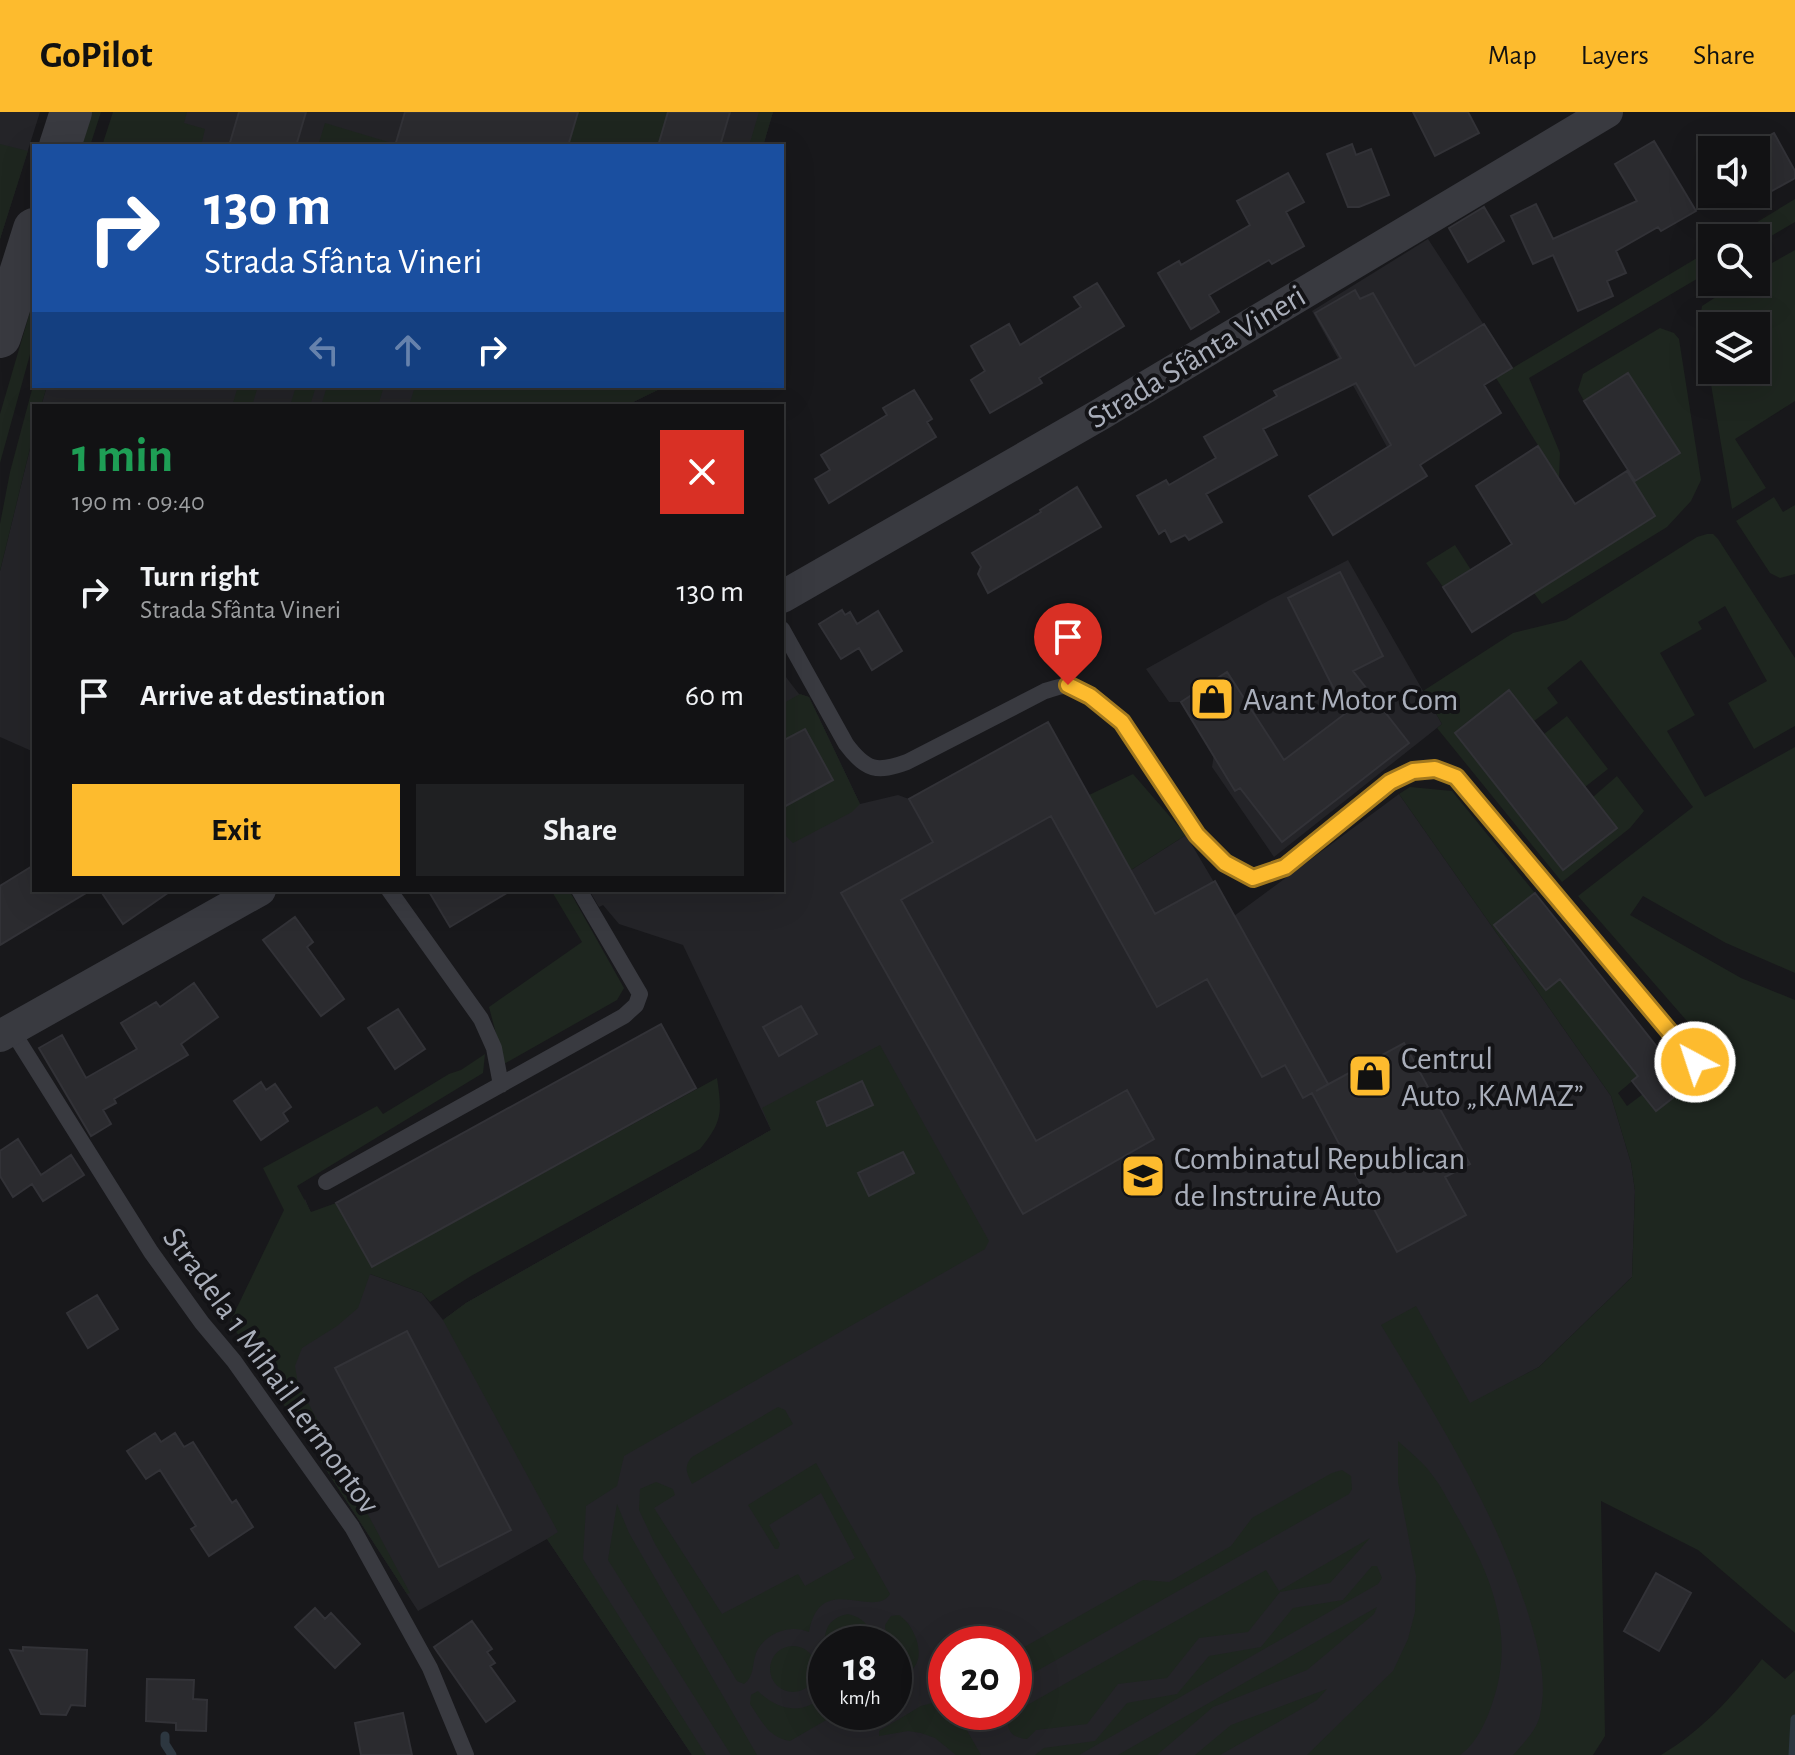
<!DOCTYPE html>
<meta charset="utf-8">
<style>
:root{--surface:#121214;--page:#1f2022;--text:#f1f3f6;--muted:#9c9ea0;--line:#313234;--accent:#fdbb2e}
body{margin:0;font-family:"Alegreya Sans",sans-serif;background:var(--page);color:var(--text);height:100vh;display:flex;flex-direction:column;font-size:30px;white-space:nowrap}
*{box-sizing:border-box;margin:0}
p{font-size:26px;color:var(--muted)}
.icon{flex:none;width:44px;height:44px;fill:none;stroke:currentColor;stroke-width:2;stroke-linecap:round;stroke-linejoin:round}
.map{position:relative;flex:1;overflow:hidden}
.panel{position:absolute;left:32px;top:292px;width:752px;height:488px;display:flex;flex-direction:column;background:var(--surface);border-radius:0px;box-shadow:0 8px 32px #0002,0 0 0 2px var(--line)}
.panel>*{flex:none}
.hud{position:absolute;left:32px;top:32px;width:752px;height:244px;border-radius:0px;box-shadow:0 8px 32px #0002,0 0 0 2px var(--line);background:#1a4fa0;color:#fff;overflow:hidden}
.buttons{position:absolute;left:1698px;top:24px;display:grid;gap:16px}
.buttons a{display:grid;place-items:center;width:72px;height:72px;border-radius:0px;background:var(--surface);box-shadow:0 8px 32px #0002,0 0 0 2px var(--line);font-size:40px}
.speed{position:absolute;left:808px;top:1514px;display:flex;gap:16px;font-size:40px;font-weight:700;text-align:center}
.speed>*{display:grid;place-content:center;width:104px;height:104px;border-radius:50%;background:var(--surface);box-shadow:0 8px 32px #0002,0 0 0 2px var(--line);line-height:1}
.speed small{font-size:20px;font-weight:400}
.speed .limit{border:12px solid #d22;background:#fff;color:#111}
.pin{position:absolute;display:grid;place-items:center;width:68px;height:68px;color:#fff;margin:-82px -34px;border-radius:50% 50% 50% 0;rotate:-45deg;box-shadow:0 0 8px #0007}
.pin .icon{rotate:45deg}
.me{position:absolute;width:88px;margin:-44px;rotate:320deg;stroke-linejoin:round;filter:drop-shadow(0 0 6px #0008)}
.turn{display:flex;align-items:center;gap:28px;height:168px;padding:0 40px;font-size:36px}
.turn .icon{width:104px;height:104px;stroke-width:2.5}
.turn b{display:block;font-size:56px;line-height:68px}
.lanes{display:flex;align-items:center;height:76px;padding:0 40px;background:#0003;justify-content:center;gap:40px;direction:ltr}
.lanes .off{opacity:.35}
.round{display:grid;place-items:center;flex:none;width:84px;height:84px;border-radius:0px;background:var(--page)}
.overview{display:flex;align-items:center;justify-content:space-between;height:136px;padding:0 40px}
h1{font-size:48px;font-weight:700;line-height:60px;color:#1e9e55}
.primary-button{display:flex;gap:16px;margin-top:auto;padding:16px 40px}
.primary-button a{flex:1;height:92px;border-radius:0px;background:var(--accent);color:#111;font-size:32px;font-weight:700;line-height:92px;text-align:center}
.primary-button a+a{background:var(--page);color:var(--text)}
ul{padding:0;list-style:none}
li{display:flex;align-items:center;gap:24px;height:104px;padding:0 40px}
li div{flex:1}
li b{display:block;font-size:30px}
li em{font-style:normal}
header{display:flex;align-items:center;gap:48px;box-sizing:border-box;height:112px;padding:0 40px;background:var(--accent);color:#111}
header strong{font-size:38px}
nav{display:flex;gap:44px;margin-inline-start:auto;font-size:28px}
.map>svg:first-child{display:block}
.built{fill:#242428;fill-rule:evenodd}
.green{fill:#1e261f;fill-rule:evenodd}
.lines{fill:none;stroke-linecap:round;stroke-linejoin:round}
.stream{stroke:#2d3740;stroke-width:9}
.building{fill:#2b2b2f;stroke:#323237;stroke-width:2}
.service{stroke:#393a40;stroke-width:16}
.minor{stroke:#393a40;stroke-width:32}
.tertiary{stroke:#393a40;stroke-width:42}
.route-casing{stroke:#a47a1e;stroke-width:20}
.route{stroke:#fdbb2e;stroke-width:14}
.labels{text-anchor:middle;stroke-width:8;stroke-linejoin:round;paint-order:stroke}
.street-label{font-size:32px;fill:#aaafbb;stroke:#131316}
.poi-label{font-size:32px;fill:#aaafbb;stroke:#131316;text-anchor:start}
</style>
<header>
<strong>GoPilot</strong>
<nav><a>Map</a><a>Layers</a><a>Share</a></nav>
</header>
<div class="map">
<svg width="1795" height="1643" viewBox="0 0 1795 1643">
<rect width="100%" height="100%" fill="#18181b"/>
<path class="built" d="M 0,0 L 40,0 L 0,127 Z
M 131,0 L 773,0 L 763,34 L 121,34 Z
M 1428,127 L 1512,256 L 1387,335 L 1312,199 Z
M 47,274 L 666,274 L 625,294 L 41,294 Z
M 34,320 L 34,640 L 0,625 L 0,459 Z
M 1348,448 L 1442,612 L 1274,745 L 1212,655 L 1214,642 L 1181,590 L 1169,590 L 1146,557 L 1268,489 Z
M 782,560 L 799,582 L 809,585 L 860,692 L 898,683 L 909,687 L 1048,610 L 1131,758 L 1186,723 L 1234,804 L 1399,682 L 1611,984 L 1631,1051 L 1635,1079 L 1632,1165 L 1539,1255 L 1470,1292 L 1569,1597 L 1526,1643 L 692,1643 L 547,1427 L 418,1499 L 230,1210 L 305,1087 L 311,1101 L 359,1158 L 422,1181 L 443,1208 L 466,1191 L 771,1018 L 683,833 L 619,812 L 603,793 L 599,795 L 589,778 L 782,778 ZM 826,1532 L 894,1532 L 894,1600 L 826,1600 ZM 946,1532 L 1014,1532 L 1014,1600 L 946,1600 Z"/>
<path class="green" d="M 91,0 L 101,0 L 90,34 L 80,34 Z
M 113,0 L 187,0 L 184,11 L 205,17 L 201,34 L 102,34 Z
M 578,0 L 668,0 L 658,34 L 568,34 Z
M 759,0 L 773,0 L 763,34 L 749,34 Z
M 325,11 L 395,32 L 395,34 L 318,34 Z
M 0,32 L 28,39 L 0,127 Z
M 1795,87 L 1795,110 L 1756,133 L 1756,126 L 1731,126 Z
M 1712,137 L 1712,158 L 1529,266 L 1560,341 L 1559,367 L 1496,266 Z
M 1795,138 L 1795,289 L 1735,327 L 1766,376 L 1732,397 L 1700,207 L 1702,194 L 1739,170 L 1756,170 L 1756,160 ZM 1712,214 L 1756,214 L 1756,258 L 1712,258 Z
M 34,186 L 34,228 L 0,351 L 0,302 Z
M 1660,216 L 1674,221 L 1679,227 L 1701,368 L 1691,389 L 1667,415 L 1542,492 L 1534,481 L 1655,404 L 1634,370 L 1679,341 L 1628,261 L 1584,289 L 1578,278 L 1583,262 Z
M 34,270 L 34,274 L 47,274 L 41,294 L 34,294 L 34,320 L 0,459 L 0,412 L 10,360 Z
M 238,274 L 258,274 L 252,294 L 232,294 Z
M 296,274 L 316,274 L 310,294 L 290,294 Z
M 327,274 L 384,274 L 378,294 L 321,294 Z
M 415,274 L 666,274 L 625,294 L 409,294 Z
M 1774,385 L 1783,400 L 1795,393 L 1795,462 L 1780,466 L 1770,461 L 1736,409 Z
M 1707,422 L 1713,422 L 1718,427 L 1795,546 L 1795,614 L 1754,637 L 1728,591 L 1767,569 L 1725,494 L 1698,510 L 1702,517 L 1660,541 L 1695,603 L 1667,619 L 1705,685 L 1795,635 L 1795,861 L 1726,831 L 1643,784 L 1630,803 L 1741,866 L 1795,888 L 1795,1521 L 1698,1438 L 1601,1389 L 1605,1624 L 1593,1643 L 1513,1643 C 1523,1632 1537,1618 1540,1603 C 1548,1569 1538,1534 1528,1501 C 1495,1397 1437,1306 1381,1213 L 1416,1194 L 1470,1291 L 1539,1255 L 1632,1165 L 1635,1079 L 1631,1051 L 1611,984 L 1399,682 L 1410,675 L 1452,679 L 1535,781 L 1494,813 L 1545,877 L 1560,867 L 1643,960 L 1618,981 L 1627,994 L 1643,982 L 1656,999 L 1720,947 L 1578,784 L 1693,695 L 1581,548 L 1547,576 L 1558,591 L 1534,609 L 1509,578 L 1455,621 L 1562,758 L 1617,716 L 1593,685 L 1617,664 L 1644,699 L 1630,716 L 1562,770 L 1437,616 L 1442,612 L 1423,579 L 1513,521 L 1566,508 L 1697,425 Z
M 1455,433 L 1471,458 L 1443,475 L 1426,451 Z
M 800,582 L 809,585 L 860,692 L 852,700 L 793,731 L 782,720 L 782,696 L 833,668 L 806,617 L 782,629 L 782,592 Z
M 1567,604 L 1608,657 L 1585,675 L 1544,622 Z
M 1133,662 L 1186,723 L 1131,758 L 1089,683 Z
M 551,778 L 569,778 L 624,876 L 617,888 L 504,952 L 489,895 L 582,830 Z
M 880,933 L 989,1129 L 985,1137 L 624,1344 L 617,1374 L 586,1394 L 583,1447 L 706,1643 L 692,1643 L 547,1427 L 558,1420 L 443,1208 L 466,1191 L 771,1018 L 762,996 Z
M 485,942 L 483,961 L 297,1074 L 311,1100 L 336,1091 L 372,1155 L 717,966 C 722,1000 723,1009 700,1037 L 471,1164 L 430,1190 L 422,1181 L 370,1162 L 358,1196 L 337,1214 L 302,1236 L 295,1254 L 298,1272 L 410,1481 L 407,1482 L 230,1210 L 284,1098 L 263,1056 L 377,994 L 383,1002 L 449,962 L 461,958 Z
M 778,1295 L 785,1298 L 793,1312 L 692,1372 C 687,1361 683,1355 692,1345 Z
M 1398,1329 C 1410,1340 1424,1351 1433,1364 C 1443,1377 1450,1392 1458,1406 C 1492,1465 1516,1524 1492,1592 C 1486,1610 1476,1632 1460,1643 L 1307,1643 L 1393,1559 L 1408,1527 L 1415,1500 L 1416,1464 L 1398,1370 Z
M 816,1351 L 890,1482 C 874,1508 820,1458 809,1520 C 791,1512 768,1520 758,1537 C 751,1549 756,1563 744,1572 L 737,1569 L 655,1432 L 639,1398 L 640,1377 L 656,1370 L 673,1377 L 675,1383 L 654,1396 L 722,1502 L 798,1462 L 805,1474 L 855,1446 L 821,1381 L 769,1413 L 780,1432 L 778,1437 L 775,1437 L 748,1393 Z
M 1342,1358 L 1351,1364 L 1352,1377 L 1349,1382 L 1014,1572 L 1014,1541 L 1143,1468 L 1169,1470 L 1231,1434 L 1252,1406 L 1332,1361 Z
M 617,1392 L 629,1421 L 757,1643 L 731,1643 L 608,1448 Z
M 1370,1426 L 1330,1471 L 1280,1480 L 1248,1520 L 1199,1526 L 1167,1566 L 1118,1572 L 1087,1612 L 1036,1618 L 1027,1627 C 1012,1626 1004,1617 1010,1603 L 1266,1458 L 1279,1479 Z
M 1372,1454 L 1377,1454 L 1382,1466 L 1378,1472 L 1079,1643 L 1035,1643 L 1044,1636 L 1095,1629 L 1127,1591 L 1177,1582 L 1209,1544 L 1261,1535 L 1293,1496 L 1343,1488 Z
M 1377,1495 L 1374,1502 L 1307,1558 L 1213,1595 L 1157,1643 L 1118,1643 Z
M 848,1502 C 864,1506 873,1515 870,1532 L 826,1534 C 822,1517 831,1505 848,1502 Z
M 899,1503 C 913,1512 925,1539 915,1554 C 910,1561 902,1565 894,1569 L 894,1532 L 887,1532 L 885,1513 L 891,1504 Z
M770 1557a23 23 0 1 1 46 0a23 23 0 1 1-46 0Z
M 1762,1547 L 1785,1567 L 1795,1558 L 1795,1643 L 1661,1643 C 1702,1619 1733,1584 1762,1547 Z
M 1327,1577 L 1317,1588 L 1220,1643 L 1195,1643 L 1231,1613 Z
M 758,1579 C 778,1600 807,1604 826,1580 L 826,1600 L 840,1600 L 790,1629 C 769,1626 761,1608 750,1592 L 751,1583 Z
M 932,1591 L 944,1592 L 946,1600 L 957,1601 L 981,1643 L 956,1643 L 935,1626 L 921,1621 L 908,1619 L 879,1624 L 879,1619 L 921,1594 Z"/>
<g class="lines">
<path class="stream" d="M 165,1624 L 165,1632 L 172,1643
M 1793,1643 L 1795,1607"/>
</g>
<path class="building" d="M 239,0 L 306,0 L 296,34 L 229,34 Z
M 405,0 L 578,0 L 568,34 L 395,34 Z
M 668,0 L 730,0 L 720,34 L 658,34 Z
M 1413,0 L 1468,0 L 1479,21 L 1435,44 Z
M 1774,21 L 1795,59 L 1795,66 L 1752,90 L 1747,82 L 1756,82 L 1756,38 L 1742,38 Z
M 1654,29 L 1696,99 L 1661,119 L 1658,115 L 1616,139 L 1626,161 L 1607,169 L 1613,184 L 1578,199 L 1553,143 L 1533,152 L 1511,104 L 1536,92 L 1553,127 L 1637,89 L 1615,52 Z
M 1352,32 L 1356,43 L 1371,37 L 1389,83 L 1359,95 L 1348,95 L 1327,42 Z
M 1288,61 L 1304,90 L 1286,100 L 1304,134 L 1272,152 L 1269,148 L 1209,183 L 1219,200 L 1191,217 L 1158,161 L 1179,149 L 1181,153 L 1250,113 L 1237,89 Z
M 1484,95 L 1504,129 L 1468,150 L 1449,116 Z
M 1097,171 L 1124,214 L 1039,266 L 1042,271 L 990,301 L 971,268 L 985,259 L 971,234 L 1009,212 L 1020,233 L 1081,195 L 1074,185 Z
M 1355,178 L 1360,187 L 1373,181 L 1415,254 L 1484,212 L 1512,256 L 1484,273 L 1501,301 L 1420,353 L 1427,364 L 1333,423 L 1309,384 L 1391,333 L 1356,271 L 1263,317 L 1277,343 L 1206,382 L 1222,410 L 1189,428 L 1185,423 L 1171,430 L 1165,418 L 1159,422 L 1137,384 L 1166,368 L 1169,373 L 1216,346 L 1204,325 L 1277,284 L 1274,279 L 1341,246 L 1315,201 Z
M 1628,261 L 1680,341 L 1635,369 L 1584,289 Z
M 914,278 L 932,307 L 927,310 L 936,325 L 829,391 L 815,367 L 830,358 L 821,343 L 887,303 L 883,296 Z
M 1538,334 L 1575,392 L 1627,359 L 1655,404 L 1472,520 L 1443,475 L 1512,432 L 1476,374 Z
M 1077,375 L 1101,415 L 988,481 L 978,462 L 981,455 L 972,441 L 1041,400 L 1040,398 Z
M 1340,460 L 1383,544 L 1353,559 L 1409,631 L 1282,730 L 1240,676 L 1235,679 L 1181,590 L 1227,560 L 1284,648 L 1346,601 L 1288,486 Z
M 842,498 L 845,503 L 850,500 L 857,512 L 878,499 L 902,539 L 872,558 L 859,536 L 841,547 L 819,512 Z
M 1509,578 L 1617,716 L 1563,758 L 1455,621 Z
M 1048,610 L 1155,802 L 1215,769 L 1328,972 L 1316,979 L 1404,931 L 1470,1052 L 1445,1065 L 1466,1103 L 1397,1140 L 1312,981 L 1303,986 L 1285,953 L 1262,965 L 1207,867 L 1157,895 L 1051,704 L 901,788 L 1036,1029 L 1127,978 L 1154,1027 L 1023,1102 L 841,781 L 933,730 L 909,687 Z
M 805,617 L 833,668 L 782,696 L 782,629 Z
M 34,753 L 34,778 L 91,778 L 0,833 L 0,774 Z
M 100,778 L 172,778 L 123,812 Z
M 428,778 L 512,778 L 450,815 Z
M 1535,781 L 1688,974 L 1656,999 L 1632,969 L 1638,964 L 1560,867 L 1546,878 L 1494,813 Z
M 295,805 L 313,830 L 307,835 L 344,887 L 321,904 L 263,828 Z
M 194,871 L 218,905 L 181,932 L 188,943 L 114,987 L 116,991 L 103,998 L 111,1012 L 91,1024 L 39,936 L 62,923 L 86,966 L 137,937 L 121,911 L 156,890 L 160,895 Z
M 801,894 L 817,922 L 779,944 L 763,915 Z
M 398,897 L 425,937 L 395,957 L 368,916 Z
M 661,912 L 696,976 L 372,1155 L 336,1091 Z
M 862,969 L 873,993 L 827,1014 L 817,990 Z
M 261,970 L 266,978 L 275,972 L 291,995 L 283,1001 L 288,1009 L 261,1028 L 234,989 Z
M 18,1027 L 41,1063 L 71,1043 L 84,1063 L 43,1089 L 32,1072 L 13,1085 L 0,1064 L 0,1039 Z
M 903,1040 L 914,1061 L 869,1084 L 858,1061 Z
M 97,1183 L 118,1217 L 88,1236 L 67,1201 Z
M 407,1219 L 511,1418 L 439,1455 L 335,1256 Z
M 155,1321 L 161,1330 L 175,1321 L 184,1335 L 193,1330 L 232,1391 L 236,1388 L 253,1415 L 209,1444 L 191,1417 L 196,1414 L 160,1358 L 146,1367 L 127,1339 Z
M 1656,1461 L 1691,1481 L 1659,1539 L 1624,1519 Z
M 315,1496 L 325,1507 L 331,1501 L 360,1532 L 335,1556 L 295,1515 Z
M 472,1509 L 492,1537 L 487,1540 L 495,1551 L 490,1554 L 515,1589 L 486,1610 L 434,1535 Z
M 23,1535 L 87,1538 L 85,1594 L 71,1593 L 66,1603 L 41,1602 L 10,1538 L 23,1539 Z
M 147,1567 L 194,1568 L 193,1587 L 207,1588 L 206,1619 L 176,1618 L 176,1611 L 146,1609 Z
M 403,1601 L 412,1643 L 361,1643 L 355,1611 Z"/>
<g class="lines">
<path class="service" d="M 782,517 L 846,632 C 866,659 877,661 907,650 L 1045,579 C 1052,577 1062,573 1069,574 C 1122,583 1166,687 1200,725 C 1217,745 1230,754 1253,766 L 1285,755 L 1390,670 L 1413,659 L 1435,657 L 1456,665 L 1695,950
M 389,778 L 481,907 L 494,936 L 501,973
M 11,917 L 151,1140 L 202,1211 L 234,1249 L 352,1415 L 430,1556 L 466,1643
M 326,1070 L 624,904 L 636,893 L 640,882 L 579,778"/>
<path class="minor" d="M 782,485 L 1101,302 L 1607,0
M 0,924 L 260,778"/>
<path class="tertiary" d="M 60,34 L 71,0
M 0,225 L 34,117"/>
</g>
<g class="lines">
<g class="route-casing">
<path id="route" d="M 1068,573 L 1090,584 L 1122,610 L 1197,723 L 1225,751 L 1253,766 L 1285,755 L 1390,670 L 1413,659 L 1435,657 L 1456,665 L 1695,950"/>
</g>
<use href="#route" class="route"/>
</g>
<defs>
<g id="shop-square" transform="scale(2.3)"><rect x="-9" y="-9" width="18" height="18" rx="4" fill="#fdbb2e" stroke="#131316"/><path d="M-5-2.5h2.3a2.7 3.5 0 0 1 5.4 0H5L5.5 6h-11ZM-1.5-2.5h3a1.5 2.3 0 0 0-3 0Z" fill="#111"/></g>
<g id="school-square" transform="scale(2.3)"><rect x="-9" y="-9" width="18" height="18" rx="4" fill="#fdbb2e" stroke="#131316"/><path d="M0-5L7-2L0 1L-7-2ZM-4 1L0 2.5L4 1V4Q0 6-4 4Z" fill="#111"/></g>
</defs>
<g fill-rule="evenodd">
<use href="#shop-square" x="1212" y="587"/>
<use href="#shop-square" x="1370" y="964"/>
<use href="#school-square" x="1143" y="1064"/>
</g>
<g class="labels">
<g class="street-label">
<text transform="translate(1196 244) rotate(-31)" y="11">Strada Sfânta Vineri</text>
<text transform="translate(272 1258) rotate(54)" y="11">Stradela 1 Mihail Lermontov</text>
</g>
<g class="poi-label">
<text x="1243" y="598">Avant Motor Com</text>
<text x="1401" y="957">Centrul<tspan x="1401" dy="37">Auto „KAMAZ”</tspan></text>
<text x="1174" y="1057">Combinatul Republican<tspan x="1174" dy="37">de Instruire Auto</tspan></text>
</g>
</g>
</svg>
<div class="buttons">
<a><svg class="icon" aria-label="sound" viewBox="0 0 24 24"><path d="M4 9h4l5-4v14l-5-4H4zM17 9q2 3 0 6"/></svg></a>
<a><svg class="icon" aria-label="search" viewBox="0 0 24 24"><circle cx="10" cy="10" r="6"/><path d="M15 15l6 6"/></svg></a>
<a><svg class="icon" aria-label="layers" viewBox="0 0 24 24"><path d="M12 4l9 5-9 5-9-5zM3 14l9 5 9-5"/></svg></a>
</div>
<div class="speed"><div>18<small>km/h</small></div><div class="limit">20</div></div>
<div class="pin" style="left:1068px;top:573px;background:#d93025"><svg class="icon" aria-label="arrive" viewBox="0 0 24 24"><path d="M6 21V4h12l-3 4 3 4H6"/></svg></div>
<svg class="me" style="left:1695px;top:950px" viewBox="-20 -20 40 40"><circle r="17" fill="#fdbb2e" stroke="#fff" stroke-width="3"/><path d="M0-11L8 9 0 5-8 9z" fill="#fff"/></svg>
<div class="hud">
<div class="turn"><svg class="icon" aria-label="right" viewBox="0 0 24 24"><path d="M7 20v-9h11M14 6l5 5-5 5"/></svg><div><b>130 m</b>Strada Sfânta Vineri</div></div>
<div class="lanes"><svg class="icon off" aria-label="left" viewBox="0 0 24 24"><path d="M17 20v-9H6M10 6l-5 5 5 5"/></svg><svg class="icon off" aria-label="ahead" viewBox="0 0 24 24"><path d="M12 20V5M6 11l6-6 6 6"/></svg><svg class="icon" aria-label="right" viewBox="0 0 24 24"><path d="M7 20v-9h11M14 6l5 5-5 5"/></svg></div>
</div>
<section class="panel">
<div class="overview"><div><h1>1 min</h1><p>190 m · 09:40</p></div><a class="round" style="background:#d93025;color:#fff"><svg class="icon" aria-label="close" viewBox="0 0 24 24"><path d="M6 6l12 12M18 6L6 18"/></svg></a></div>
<ul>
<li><svg class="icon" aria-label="right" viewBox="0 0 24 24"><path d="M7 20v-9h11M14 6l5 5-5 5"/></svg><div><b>Turn right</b><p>Strada Sfânta Vineri</p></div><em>130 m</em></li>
<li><svg class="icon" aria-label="arrive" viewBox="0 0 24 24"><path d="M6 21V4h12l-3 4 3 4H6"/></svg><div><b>Arrive at destination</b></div><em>60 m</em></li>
</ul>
<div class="primary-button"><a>Exit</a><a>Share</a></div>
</section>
</div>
